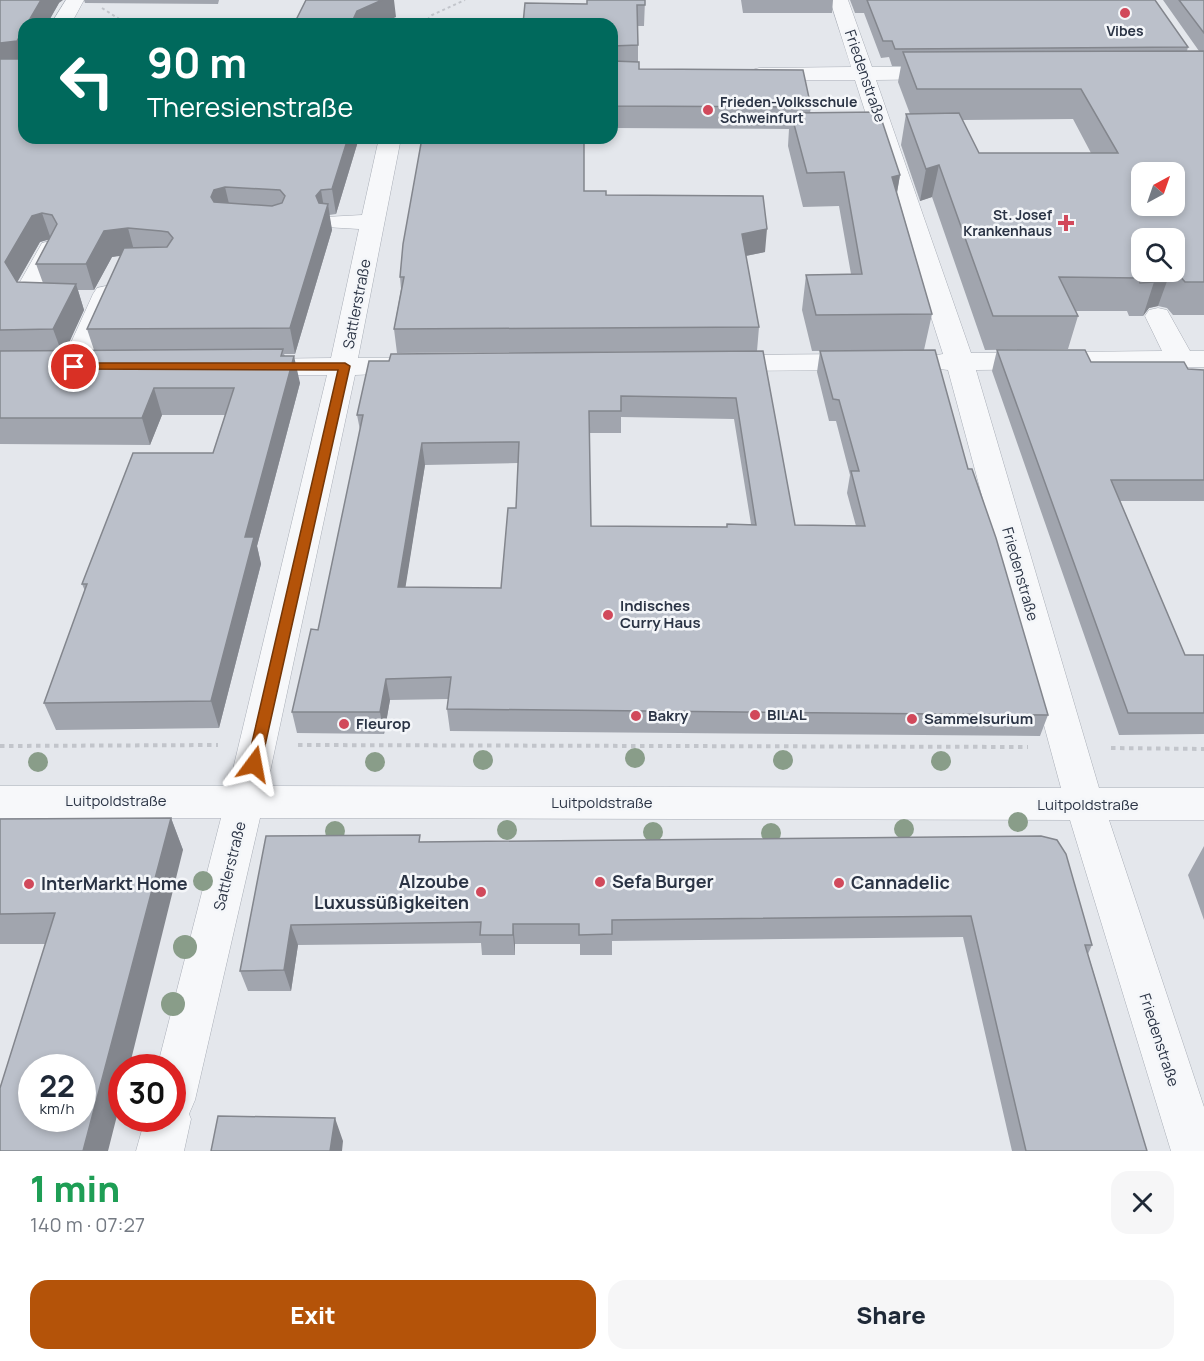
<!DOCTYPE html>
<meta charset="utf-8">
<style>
:root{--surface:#fff;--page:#f6f6f7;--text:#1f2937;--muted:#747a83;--accent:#b45309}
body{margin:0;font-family:Manrope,sans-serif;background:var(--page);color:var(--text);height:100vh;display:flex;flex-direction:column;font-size:22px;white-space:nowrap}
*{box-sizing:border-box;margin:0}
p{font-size:20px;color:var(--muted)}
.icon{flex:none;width:33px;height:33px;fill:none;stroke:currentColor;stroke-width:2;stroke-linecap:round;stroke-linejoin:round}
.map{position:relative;height:1151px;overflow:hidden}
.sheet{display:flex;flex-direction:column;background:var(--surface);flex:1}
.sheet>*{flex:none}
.banner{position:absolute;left:18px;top:18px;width:600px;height:126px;border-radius:18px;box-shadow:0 3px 9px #0003;background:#00695c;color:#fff;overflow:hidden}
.needle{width:39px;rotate:40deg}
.fabs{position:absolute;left:1131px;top:162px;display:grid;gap:12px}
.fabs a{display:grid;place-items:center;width:54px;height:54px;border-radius:12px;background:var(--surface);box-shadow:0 3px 9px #0003;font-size:30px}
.speed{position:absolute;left:18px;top:1054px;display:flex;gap:12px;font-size:30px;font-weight:700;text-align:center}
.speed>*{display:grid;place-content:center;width:78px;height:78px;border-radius:50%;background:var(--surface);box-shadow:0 3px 9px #0003;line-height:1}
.speed small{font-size:15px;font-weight:400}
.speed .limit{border:9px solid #d22;background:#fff;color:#111}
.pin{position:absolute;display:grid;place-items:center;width:51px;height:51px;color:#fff;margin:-26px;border:3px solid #fff;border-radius:50%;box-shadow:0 2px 6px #0007}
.me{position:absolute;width:66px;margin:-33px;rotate:13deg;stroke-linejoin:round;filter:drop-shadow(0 0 4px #0008)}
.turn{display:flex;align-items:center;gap:21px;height:126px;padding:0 30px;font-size:27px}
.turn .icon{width:78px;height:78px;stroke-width:2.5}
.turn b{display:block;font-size:42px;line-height:51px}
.round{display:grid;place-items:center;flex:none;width:63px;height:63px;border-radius:18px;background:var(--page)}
.overview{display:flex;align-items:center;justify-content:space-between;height:102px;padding:0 30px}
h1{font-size:36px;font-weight:800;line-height:45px;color:#1e9e55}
.cta{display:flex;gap:12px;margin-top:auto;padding:12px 30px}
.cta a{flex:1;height:69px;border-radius:18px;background:var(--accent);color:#fff;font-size:24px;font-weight:800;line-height:69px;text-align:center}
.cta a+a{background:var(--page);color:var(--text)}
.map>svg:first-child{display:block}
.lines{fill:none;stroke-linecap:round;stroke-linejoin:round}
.minor-casing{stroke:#a9aeb7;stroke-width:1}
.path-far1{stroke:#c2c5cb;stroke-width:2;stroke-dasharray:3 3;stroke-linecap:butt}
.path{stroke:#c2c5cb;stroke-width:4;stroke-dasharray:4.5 4.5;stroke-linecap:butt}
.minor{fill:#f7f8fa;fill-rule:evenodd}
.tree{fill:#899d89}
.wall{fill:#a1a5ae;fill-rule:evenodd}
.shaded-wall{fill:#83868d}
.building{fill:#bbc0ca;stroke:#83868d;stroke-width:1.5;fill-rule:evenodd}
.route{fill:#b45309;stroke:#753606;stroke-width:1.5}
.poi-dot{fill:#d1495b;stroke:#f4f6f9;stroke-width:2}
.labels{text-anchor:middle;stroke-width:5;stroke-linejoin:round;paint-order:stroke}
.far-poi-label{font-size:14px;font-weight:bold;fill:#2b3445;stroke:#f4f6f9}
.street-label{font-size:15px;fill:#2b3445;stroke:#f4f6f9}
.poi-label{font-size:15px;font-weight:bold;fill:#2b3445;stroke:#f4f6f9;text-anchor:start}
.near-poi-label{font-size:18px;font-weight:bold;fill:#2b3445;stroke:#f4f6f9;text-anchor:start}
</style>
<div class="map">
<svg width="1204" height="1151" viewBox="0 0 1204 1151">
<rect width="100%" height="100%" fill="#e4e7ec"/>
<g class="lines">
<g class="minor-casing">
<path id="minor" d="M 66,0 L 84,0 L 71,24 L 51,24 Z
M 830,0 L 848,0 L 872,67 L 944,67 L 951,69 L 954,73 L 951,77 L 944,79 L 876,80 L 971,353 L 1162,351 L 1145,316 L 1149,310 L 1158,308 L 1167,310 L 1190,351 L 1204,351 L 1204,367 L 976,370 L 1099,788 L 1204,788 L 1204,820 L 1109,820 L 1204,1107 L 1204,1151 L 1171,1151 L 1070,820 L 260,818 L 195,1100 L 189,1114 L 191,1119 L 184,1151 L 136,1151 L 145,1119 L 172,1119 L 172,1068 L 157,1068 L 221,818 L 0,818 L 0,786 L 229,786 L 327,375 L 251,375 L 241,373 L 237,367 L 241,361 L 251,359 L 331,358 L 359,229 L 325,227 L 322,222 L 325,217 L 362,215 L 379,138 L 401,138 L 358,358 L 412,358 L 422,360 L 426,366 L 422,372 L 355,375 L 267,786 L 1061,788 L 948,370 L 931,368 L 927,362 L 931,356 L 943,354 L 855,80 L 759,80 L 752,78 L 749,74 L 752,70 L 759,68 L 851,67 Z
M 51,241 L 60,243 L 63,248 L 42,289 L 44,292 L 69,294 L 73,300 L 69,306 L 60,308 L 26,306 L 16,289 L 42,243 Z
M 106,286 L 115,288 L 119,294 L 88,367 L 84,373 L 74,375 L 64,373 L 60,367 L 93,294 L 97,288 Z
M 862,354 L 872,356 L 876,362 L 872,368 L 862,370 L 719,371 L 709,369 L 705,363 L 709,357 L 719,355 Z"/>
</g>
<path class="path-far1" d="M 102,8 L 127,24
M 423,24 L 432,15 L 465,0"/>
<path class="path" d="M 298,745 L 1028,747
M 0,746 L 218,745
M 1111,748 L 1204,749"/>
<use href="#minor" class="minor"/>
</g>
<g class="tree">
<circle cx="635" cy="758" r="10"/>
<circle cx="483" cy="760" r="10"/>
<circle cx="783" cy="760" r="10"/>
<circle cx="941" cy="761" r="10"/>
<circle cx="38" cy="762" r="10"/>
<circle cx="375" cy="762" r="10"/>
<circle cx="1018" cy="822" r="10"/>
<circle cx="904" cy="829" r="10"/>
<circle cx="507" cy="830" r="10"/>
<circle cx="335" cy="831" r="10"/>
<circle cx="653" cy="832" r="10"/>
<circle cx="771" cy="833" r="10"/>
<circle cx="203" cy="881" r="10"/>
<circle cx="185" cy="947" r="12"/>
<circle cx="173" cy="1004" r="12"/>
</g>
<path class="wall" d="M 0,0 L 59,3 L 47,24 L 24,24 L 24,138 L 359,138 L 336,214 L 329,215 L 332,230 L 295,354 L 284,354 L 300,383 L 257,546 L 261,564 L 219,728 L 56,730 L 44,703 L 85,591 L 82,584 L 213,453 L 225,415 L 162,415 L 150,445 L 0,444 ZM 49,239 L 36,264 L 43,283 L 17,282 L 40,242 ZM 121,255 L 87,329 L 94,350 L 65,350 L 84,310 L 78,290 L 94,290 L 112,257 Z
M 84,0 L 219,0 L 218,4 L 85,3 Z
M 645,0 L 644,26 L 638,26 L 638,62 L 639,69 L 811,107 L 810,113 L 900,175 L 897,193 L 932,314 L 924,350 L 812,351 L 802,310 L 806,275 L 851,274 L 839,206 L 803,207 L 788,146 L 789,129 L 612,128 L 612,24 L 587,4 Z
M 741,0 L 833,0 L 832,13 L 743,13 Z
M 850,0 L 1155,0 L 1188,47 L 1187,51 L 1199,51 L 1163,0 L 1204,0 L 1204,315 L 1173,315 L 1167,308 L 1158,306 L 1149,308 L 1143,316 L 1129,316 L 1127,311 L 1076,311 L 1078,316 L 1068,349 L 985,350 L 932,197 L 920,201 L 901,145 L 906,114 L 910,114 L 898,82 L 901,66 L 892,66 L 889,57 L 881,58 L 864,13 L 855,13 ZM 1073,119 L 1091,153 L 979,153 L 962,120 Z
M 584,191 L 606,195 L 765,252 L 746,256 L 759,327 L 757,351 L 397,353 L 394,329 L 401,289 L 400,277 Z
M 997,350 L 1091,362 L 1188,369 L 1204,370 L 1204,501 L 1120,501 L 1185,655 L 1204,655 L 1204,734 L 1119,735 L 992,371 Z
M 763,351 L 795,525 L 856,526 L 847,493 L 850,475 L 836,421 L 829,421 L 817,372 L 820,351 L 968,469 L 1048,715 L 1040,736 L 450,731 L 447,709 L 449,699 L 390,700 L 384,734 L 297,733 L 292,712 L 318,630 L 360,430 L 357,415 L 389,361 ZM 621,417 L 734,419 L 751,524 L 726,527 L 591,526 L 589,433 L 621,433 ZM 518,463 L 516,508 L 501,588 L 405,587 L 425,465 Z
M 171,818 L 183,850 L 46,944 L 0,944 L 0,819 Z
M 266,836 L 421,842 L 1041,836 L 1092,945 L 1088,954 L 1147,1151 L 1012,1151 L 963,937 L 612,941 L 612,955 L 580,955 L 580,944 L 515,944 L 515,955 L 482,955 L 481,943 L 298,945 L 291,991 L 248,991 L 240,971 Z
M 1204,846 L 1204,920 L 1188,875 Z"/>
<path class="shaded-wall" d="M 41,0 L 63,0 L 59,3 L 47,24 L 27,24 Z
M 382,0 L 394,0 L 396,17 L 381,24 L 351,24 L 357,11 Z
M 24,28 L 24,63 L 0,68 L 0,43 Z
M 348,138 L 359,138 L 336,214 L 332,189 Z
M 939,165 L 932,197 L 920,201 L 926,169 Z
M 900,175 L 894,209 L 892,177 Z
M 225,187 L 231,212 L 220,215 L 211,197 L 214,190 Z
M 321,190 L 325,214 L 328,204 L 332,230 L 295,354 L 290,328 L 316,196 Z
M 42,213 L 51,239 L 40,242 L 14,288 L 5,262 L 32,216 Z
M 128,228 L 135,254 L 112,257 L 94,290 L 86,264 L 104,231 Z
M 767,229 L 765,252 L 740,257 L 742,234 Z
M 1170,273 L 1158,306 L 1149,308 L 1143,316 L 1154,282 L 1160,275 Z
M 76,284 L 84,310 L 63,356 L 53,329 Z
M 294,356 L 300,383 L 257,546 L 261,564 L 219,728 L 211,701 L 245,537 Z
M 154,388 L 162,415 L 150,445 L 142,418 Z
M 422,443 L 425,465 L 402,609 L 398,587 Z
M 386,679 L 390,700 L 384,734 L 380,712 Z
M 171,818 L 183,850 L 129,1068 L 122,1068 L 122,1096 L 108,1151 L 83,1151 Z
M 513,924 L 515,944 L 515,955 L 513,935 Z
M 291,925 L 298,945 L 291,991 L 284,970 Z
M 335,1118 L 343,1141 L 342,1151 L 330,1151 Z"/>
<path class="building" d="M 0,0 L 41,0 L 27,24 L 24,24 L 24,28 L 17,41 L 0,43 Z
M 306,0 L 382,0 L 357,11 L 351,24 L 294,24 Z
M 587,0 L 645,0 L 645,5 L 637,5 L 638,45 L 612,46 L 612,24 L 523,24 L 525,3 L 587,4 Z
M 867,0 L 1155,0 L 1188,47 L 895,49 L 892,41 L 883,41 Z
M 1179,0 L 1204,0 L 1204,33 Z
M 1204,51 L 1204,282 L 1185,282 L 1179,275 L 1170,273 L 1160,275 L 1154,282 L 1140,283 L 1138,278 L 1059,277 L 1078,316 L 993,316 L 939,165 L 926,169 L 906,114 L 959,113 L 979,153 L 1118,153 L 1081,89 L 917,89 L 903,52 ZM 1142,172 L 1174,172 L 1174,206 L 1142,206 ZM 1142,238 L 1174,238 L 1174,272 L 1142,272 Z
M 0,59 L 24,59 L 24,138 L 348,138 L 332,189 L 321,190 L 316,196 L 319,203 L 328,204 L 290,328 L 87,329 L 124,248 L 167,247 L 173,238 L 168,232 L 161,231 L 128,228 L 104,231 L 86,264 L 36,264 L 57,224 L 52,215 L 42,213 L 32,216 L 5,262 L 17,282 L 76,284 L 53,329 L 0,330 ZM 225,187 L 280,190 L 285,196 L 282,203 L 272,206 L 214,202 L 211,197 L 214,190 Z
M 612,61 L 639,62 L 639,69 L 803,70 L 811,107 L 612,106 Z
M 879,112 L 900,175 L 892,177 L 932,314 L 816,315 L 806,275 L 862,274 L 844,172 L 807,173 L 791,113 Z
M 422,138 L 584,138 L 584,191 L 606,191 L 606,195 L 763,196 L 767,229 L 742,234 L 759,327 L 394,329 L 404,277 L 400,277 L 403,244 Z
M 283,349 L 281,356 L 294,356 L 245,537 L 254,537 L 211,701 L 44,703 L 87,584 L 82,584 L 133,453 L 213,453 L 234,388 L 154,388 L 142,418 L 0,418 L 0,351 Z
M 935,350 L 968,469 L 972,469 L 996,538 L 1048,715 L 447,709 L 451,677 L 386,679 L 380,712 L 292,712 L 311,629 L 318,630 L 363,415 L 357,415 L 369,361 L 389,361 L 391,354 L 763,351 L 795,525 L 865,526 L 851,471 L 859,471 L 839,400 L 833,399 L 820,351 ZM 621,396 L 736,398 L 756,525 L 727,524 L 727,527 L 591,526 L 589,411 L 621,411 ZM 519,442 L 516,508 L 508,508 L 501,588 L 398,587 L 422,443 Z
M 997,350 L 1085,350 L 1091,362 L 1184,362 L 1188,369 L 1204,370 L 1204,480 L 1111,480 L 1185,655 L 1204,655 L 1204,713 L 1128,713 Z
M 171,818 L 83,1151 L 0,1151 L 0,1088 L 55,913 L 0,914 L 0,819 ZM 32,1068 L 82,1068 L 82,1119 L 32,1119 Z
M 420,835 L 419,842 L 1041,836 L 1057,840 L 1066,854 L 1092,945 L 1085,945 L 1147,1151 L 1026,1151 L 971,916 L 612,920 L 612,934 L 579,935 L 579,924 L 513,924 L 513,935 L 480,935 L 481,922 L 291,925 L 284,970 L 240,971 L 266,836 Z
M 218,1116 L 335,1118 L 330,1151 L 211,1151 Z"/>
<path class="route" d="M 74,363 L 345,363 L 350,366 L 260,768 L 249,768 L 247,764 L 338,370 L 70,369 L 70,364 Z"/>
<g class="poi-dot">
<circle cx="1125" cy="13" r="6"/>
<circle cx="708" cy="110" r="6"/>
<path d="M1063 214h6v6h6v6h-6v6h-6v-6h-6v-6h6z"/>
<circle cx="608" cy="615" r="6"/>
<circle cx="755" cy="715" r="6"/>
<circle cx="636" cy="716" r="6"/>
<circle cx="912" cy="719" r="6"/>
<circle cx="344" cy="724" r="6"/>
<circle cx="600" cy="882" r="6"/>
<circle cx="839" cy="883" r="6"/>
<circle cx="29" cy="884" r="6"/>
<circle cx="481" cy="892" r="6"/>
</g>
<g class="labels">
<g class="far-poi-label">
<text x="1125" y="36">Vibes</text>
<text x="720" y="107" text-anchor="start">Frieden-Volksschule<tspan x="720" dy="16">Schweinfurt</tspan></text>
<text x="1052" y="220" text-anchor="end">St. Josef<tspan x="1052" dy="16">Krankenhaus</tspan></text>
</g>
<g class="street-label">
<text transform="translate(865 76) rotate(71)" y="5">Friedenstraße</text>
<text transform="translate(357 304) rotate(-79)" y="5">Sattlerstraße</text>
<text transform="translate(1020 574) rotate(74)" y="5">Friedenstraße</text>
<text x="116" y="806">Luitpoldstraße</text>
<text x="602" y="808">Luitpoldstraße</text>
<text x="1088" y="810">Luitpoldstraße</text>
<text transform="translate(230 866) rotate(-76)" y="5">Sattlerstraße</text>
<text transform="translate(1159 1040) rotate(72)" y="5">Friedenstraße</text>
</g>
<g class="poi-label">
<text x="620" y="611">Indisches<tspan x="620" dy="17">Curry Haus</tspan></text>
<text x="767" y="720">BILAL</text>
<text x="648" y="721">Bakry</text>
<text x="924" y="724">Sammelsurium</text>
<text x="356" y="729">Fleurop</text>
</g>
<g class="near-poi-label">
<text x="469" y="888" text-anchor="end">Alzoube<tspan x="469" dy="21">Luxussüßigkeiten</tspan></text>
<text x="612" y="888">Sefa Burger</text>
<text x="851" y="889">Cannadelic</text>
<text x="41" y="890">InterMarkt Home</text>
</g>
</g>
</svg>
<div class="fabs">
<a><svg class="needle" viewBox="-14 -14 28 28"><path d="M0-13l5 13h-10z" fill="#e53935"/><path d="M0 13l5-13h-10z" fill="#747a83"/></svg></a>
<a><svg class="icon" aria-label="search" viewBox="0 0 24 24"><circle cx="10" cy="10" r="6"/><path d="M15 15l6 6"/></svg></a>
</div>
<div class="speed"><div>22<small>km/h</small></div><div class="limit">30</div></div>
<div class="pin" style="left:74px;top:367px;background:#d93025"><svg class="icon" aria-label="arrive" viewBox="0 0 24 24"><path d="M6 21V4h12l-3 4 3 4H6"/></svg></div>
<svg class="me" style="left:254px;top:764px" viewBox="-20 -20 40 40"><path d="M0-17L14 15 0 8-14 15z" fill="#b45309" stroke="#fff" stroke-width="4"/></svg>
<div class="banner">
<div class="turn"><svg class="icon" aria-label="left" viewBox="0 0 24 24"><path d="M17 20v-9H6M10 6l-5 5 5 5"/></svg><div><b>90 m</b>Theresienstraße</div></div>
</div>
</div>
<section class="sheet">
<div class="overview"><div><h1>1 min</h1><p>140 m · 07:27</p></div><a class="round"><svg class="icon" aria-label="close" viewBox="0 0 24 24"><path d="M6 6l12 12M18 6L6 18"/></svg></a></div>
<div class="cta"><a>Exit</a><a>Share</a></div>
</section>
